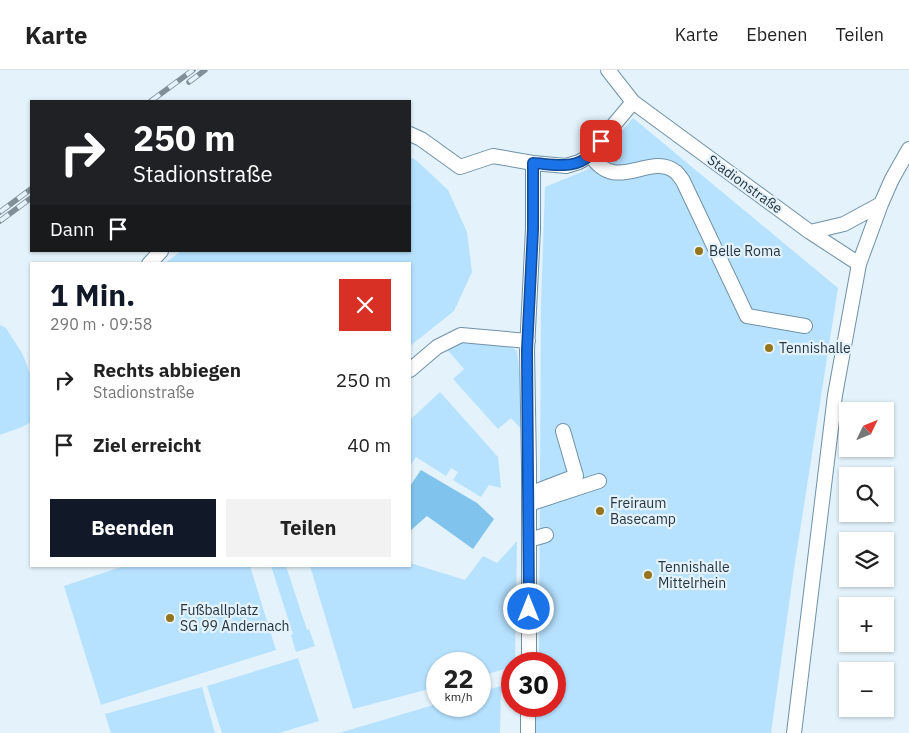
<!DOCTYPE html>
<html lang="de">
<meta charset="utf-8">
<style>
:root{--surface:#fff;--page:#f2f2f2;--text:#222;--muted:#767676;--line:#e0e0e0;--accent:#111827}
body{margin:0;font-family:"IBM Plex Sans",sans-serif;background:var(--page);color:var(--text);height:100vh;display:flex;flex-direction:column;font-size:19px;white-space:nowrap}
*{box-sizing:border-box;margin:0}
p{font-size:16px;color:var(--muted)}
.icon{flex:none;width:28px;height:28px;fill:none;stroke:currentColor;stroke-width:2;stroke-linecap:round;stroke-linejoin:round}
.map{position:relative;flex:1;overflow:hidden}
.sheet{position:absolute;left:30px;top:192px;width:381px;height:305px;display:flex;flex-direction:column;background:var(--surface);border-radius:0px;box-shadow:0 1px 4px #0004}
.sheet>*{flex:none}
.banner{position:absolute;left:30px;top:30px;width:381px;height:152px;border-radius:0px;box-shadow:0 1px 4px #0004;background:#202124;color:#fff;overflow:hidden}
.needle{width:32px;rotate:47deg}
.tools{position:absolute;left:839px;top:332px;display:grid;gap:10px}
.tools a{display:grid;place-items:center;width:55px;height:55px;border-radius:0px;background:var(--surface);box-shadow:0 1px 4px #0004;font-size:25px}
.speed{position:absolute;left:426px;top:582px;display:flex;gap:10px;font-size:25px;font-weight:700;text-align:center}
.speed>*{display:grid;place-content:center;width:65px;height:65px;border-radius:50%;background:var(--surface);box-shadow:0 1px 4px #0004;line-height:1}
.speed small{font-size:12px;font-weight:400}
.speed .limit{border:8px solid #d22;background:#fff;color:#111}
.pin{position:absolute;display:grid;place-items:center;width:42px;height:42px;color:#fff;margin:-21px;border-radius:10px;box-shadow:0 2px 8px #0006}
.me{position:absolute;width:55px;margin:-28px;rotate:0deg;stroke-linejoin:round;filter:drop-shadow(0 0 4px #0008)}
.turn{display:flex;align-items:center;gap:18px;height:105px;padding:0 20px;font-size:22px}
.turn .icon{width:65px;height:65px;stroke-width:2.5}
.turn b{display:block;font-size:35px;line-height:42px}
.then{display:flex;align-items:center;height:48px;padding:0 20px;background:#0003;gap:10px;font-size:19px}
.round{display:grid;place-items:center;flex:none;width:52px;height:52px;border-radius:0px;background:var(--page)}
.headline{display:flex;align-items:center;justify-content:space-between;height:85px;padding:0 20px}
h1{font-size:30px;font-weight:700;line-height:38px;color:var(--accent)}
.cta{display:flex;gap:10px;margin-top:auto;padding:10px 20px}
.cta a{flex:1;height:58px;border-radius:0px;background:var(--accent);color:#fff;font-size:20px;font-weight:700;line-height:58px;text-align:center}
.cta a+a{background:var(--page);color:var(--text)}
ul{padding:0;list-style:none}
li{display:flex;align-items:center;gap:15px;height:65px;padding:0 20px}
li div{flex:1}
li b{display:block;font-size:19px}
li em{font-style:normal}
header{display:flex;align-items:center;gap:30px;box-sizing:border-box;height:70px;padding:0 25px;background:var(--surface);border-bottom:1px solid var(--line)}
header strong{font-size:24px}
nav{display:flex;gap:28px;margin-inline-start:auto;font-size:18px}
.map>svg:first-child{display:block}
.green{fill:#b7e2ff}
.water{fill:#80c3ed}
.lines{fill:none;stroke-linecap:round;stroke-linejoin:round}
.minor-casing{stroke:#6f91a7;stroke-width:16}
.minor{stroke:#fff;stroke-width:14}
.rail-casing{stroke:#818f98;stroke-width:5.5}
.rail{stroke:#e3f2fb;stroke-width:4;stroke-dasharray:11;stroke-linecap:butt}
.route-casing{stroke:#114b97;stroke-width:12}
.route{stroke:#1a73e8;stroke-width:9}
.poi-dot{fill:#95741c;stroke:#e3f2fb;stroke-width:2}
.labels{text-anchor:middle;stroke-width:4.5;stroke-linejoin:round;paint-order:stroke}
.street-label{font-size:14px;fill:#27353e;stroke:#e3f2fb}
.poi-label{font-size:14px;fill:#27353e;stroke:#e3f2fb;text-anchor:start}
</style>
<header>
<strong>Karte</strong>
<nav><a>Karte</a><a>Ebenen</a><a>Teilen</a></nav>
</header>
<div class="map">
<svg width="909" height="663" viewBox="0 0 909 663">
<rect width="100%" height="100%" fill="#e3f2fb"/>
<path class="green" d="M 633,48 L 838,218 L 794,499 L 771,663 L 534,663 L 536,636 L 555,636 L 555,594 L 539,594 L 541,235 L 545,117 L 589,99 Z
M 410,87 L 417,91 L 448,120 L 467,162 L 472,202 L 454,241 L 410,276 L 410,194 L 164,194 L 181,181 L 410,181 Z
M 0,255 L 6,258 L 23,285 L 31,306 L 31,352 L 22,357 L 0,365 Z
M 463,269 C 480,271 503,269 517,281 L 522,325 L 523,361 L 511,348 L 498,359 L 453,309 L 464,299 L 444,276 Z
M 440,322 L 498,387 L 501,418 L 489,415 L 481,427 L 453,410 L 458,402 L 451,398 L 446,406 L 416,387 L 410,396 L 410,350 Z
M 517,471 L 515,594 L 512,594 L 512,597 L 480,606 L 480,594 L 438,594 L 437,617 L 353,639 L 310,496 L 410,496 L 410,493 L 465,510 L 483,486 L 497,493 Z
M 124,496 L 250,496 L 276,580 L 101,635 L 64,516 Z
M 271,496 L 286,496 L 307,560 L 309,559 L 315,576 L 296,582 L 291,565 L 293,564 Z
M 298,588 L 319,651 L 279,663 L 222,663 L 207,616 Z
M 501,616 L 500,663 L 339,663 L 437,634 L 438,636 L 480,636 L 480,622 Z
M 202,617 L 215,663 L 111,663 L 105,644 Z"/>
<path class="water" d="M 421,400 L 477,433 L 494,449 L 473,479 L 427,446 L 410,461 L 410,416 Z"/>
<g class="lines">
<g class="minor-casing">
<path id="minor" d="M 608,0 L 633,32 L 810,162 L 859,194
M 410,64 L 421,69 L 460,97 L 493,86 L 533,93 L 566,96 L 579,92 L 586,88 L 633,32
M 590,84 C 616,126 649,81 676,102 C 678,104 681,108 683,111 L 747,246 L 805,256
M 810,162 L 844,154 L 881,134
M 149,194 L 161,181
M 410,300 L 437,277 L 461,265 L 528,271
M 529,424 L 576,406 L 563,361
M 529,434 L 599,411
M 529,470 L 546,465
M 529,594 L 529,397 L 527,280 L 533,159 L 533,93
M 528,663 L 528,636
M 794,663 L 835,325 L 859,194 L 881,134 L 892,109 L 909,79"/>
</g>
<use href="#minor" class="minor"/>
<g class="rail-casing">
<path id="rail" d="M 189,12 L 205,0
M 151,31 L 193,0
M 0,142 L 31,119
M 0,151 L 31,128"/>
</g>
<use href="#rail" class="rail"/>
</g>
<g class="lines">
<g class="route-casing">
<path id="route" d="M 529,539 L 527,280 L 533,159 L 533,93 C 550,94 570,99 585,89 C 591,85 596,77 601,71"/>
</g>
<use href="#route" class="route"/>
</g>
<g class="poi-dot">
<circle cx="699" cy="181" r="5"/>
<circle cx="769" cy="278" r="5"/>
<circle cx="600" cy="441" r="5"/>
<circle cx="648" cy="505" r="5"/>
<circle cx="170" cy="548" r="5"/>
</g>
<g class="labels">
<g class="street-label">
<text transform="translate(745 114) rotate(36)" y="5">Stadionstraße</text>
</g>
<g class="poi-label">
<text x="709" y="186">Belle Roma</text>
<text x="779" y="283">Tennishalle</text>
<text x="610" y="438">Freiraum<tspan x="610" dy="16">Basecamp</tspan></text>
<text x="658" y="502">Tennishalle<tspan x="658" dy="16">Mittelrhein</tspan></text>
<text x="180" y="545">Fußballplatz<tspan x="180" dy="16">SG 99 Andernach</tspan></text>
</g>
</g>
</svg>
<div class="tools">
<a><svg class="needle" viewBox="-14 -14 28 28"><path d="M0-13l5 13h-10z" fill="#e53935"/><path d="M0 13l5-13h-10z" fill="#767676"/></svg></a>
<a><svg class="icon" aria-label="search" viewBox="0 0 24 24"><circle cx="10" cy="10" r="6"/><path d="M15 15l6 6"/></svg></a>
<a><svg class="icon" aria-label="layers" viewBox="0 0 24 24"><path d="M12 4l9 5-9 5-9-5zM3 14l9 5 9-5"/></svg></a>
<a>+</a>
<a>−</a>
</div>
<div class="speed"><div>22<small>km/h</small></div><div class="limit">30</div></div>
<div class="pin" style="left:601px;top:71px;background:#d93025"><svg class="icon" aria-label="arrive" viewBox="0 0 24 24"><path d="M6 21V4h12l-3 4 3 4H6"/></svg></div>
<svg class="me" style="left:529px;top:539px" viewBox="-20 -20 40 40"><circle r="17" fill="#1a73e8" stroke="#fff" stroke-width="3"/><path d="M0-11L8 9 0 5-8 9z" fill="#fff"/></svg>
<div class="banner">
<div class="turn"><svg class="icon" aria-label="right" viewBox="0 0 24 24"><path d="M7 20v-9h11M14 6l5 5-5 5"/></svg><div><b>250 m</b>Stadionstraße</div></div>
<div class="then">Dann<svg class="icon" aria-label="arrive" viewBox="0 0 24 24"><path d="M6 21V4h12l-3 4 3 4H6"/></svg></div>
</div>
<section class="sheet">
<div class="headline"><div><h1>1 Min.</h1><p>290 m · 09:58</p></div><a class="round" style="background:#d93025;color:#fff"><svg class="icon" aria-label="close" viewBox="0 0 24 24"><path d="M6 6l12 12M18 6L6 18"/></svg></a></div>
<ul>
<li><svg class="icon" aria-label="right" viewBox="0 0 24 24"><path d="M7 20v-9h11M14 6l5 5-5 5"/></svg><div><b>Rechts abbiegen</b><p>Stadionstraße</p></div><em>250 m</em></li>
<li><svg class="icon" aria-label="arrive" viewBox="0 0 24 24"><path d="M6 21V4h12l-3 4 3 4H6"/></svg><div><b>Ziel erreicht</b></div><em>40 m</em></li>
</ul>
<div class="cta"><a>Beenden</a><a>Teilen</a></div>
</section>
</div>
